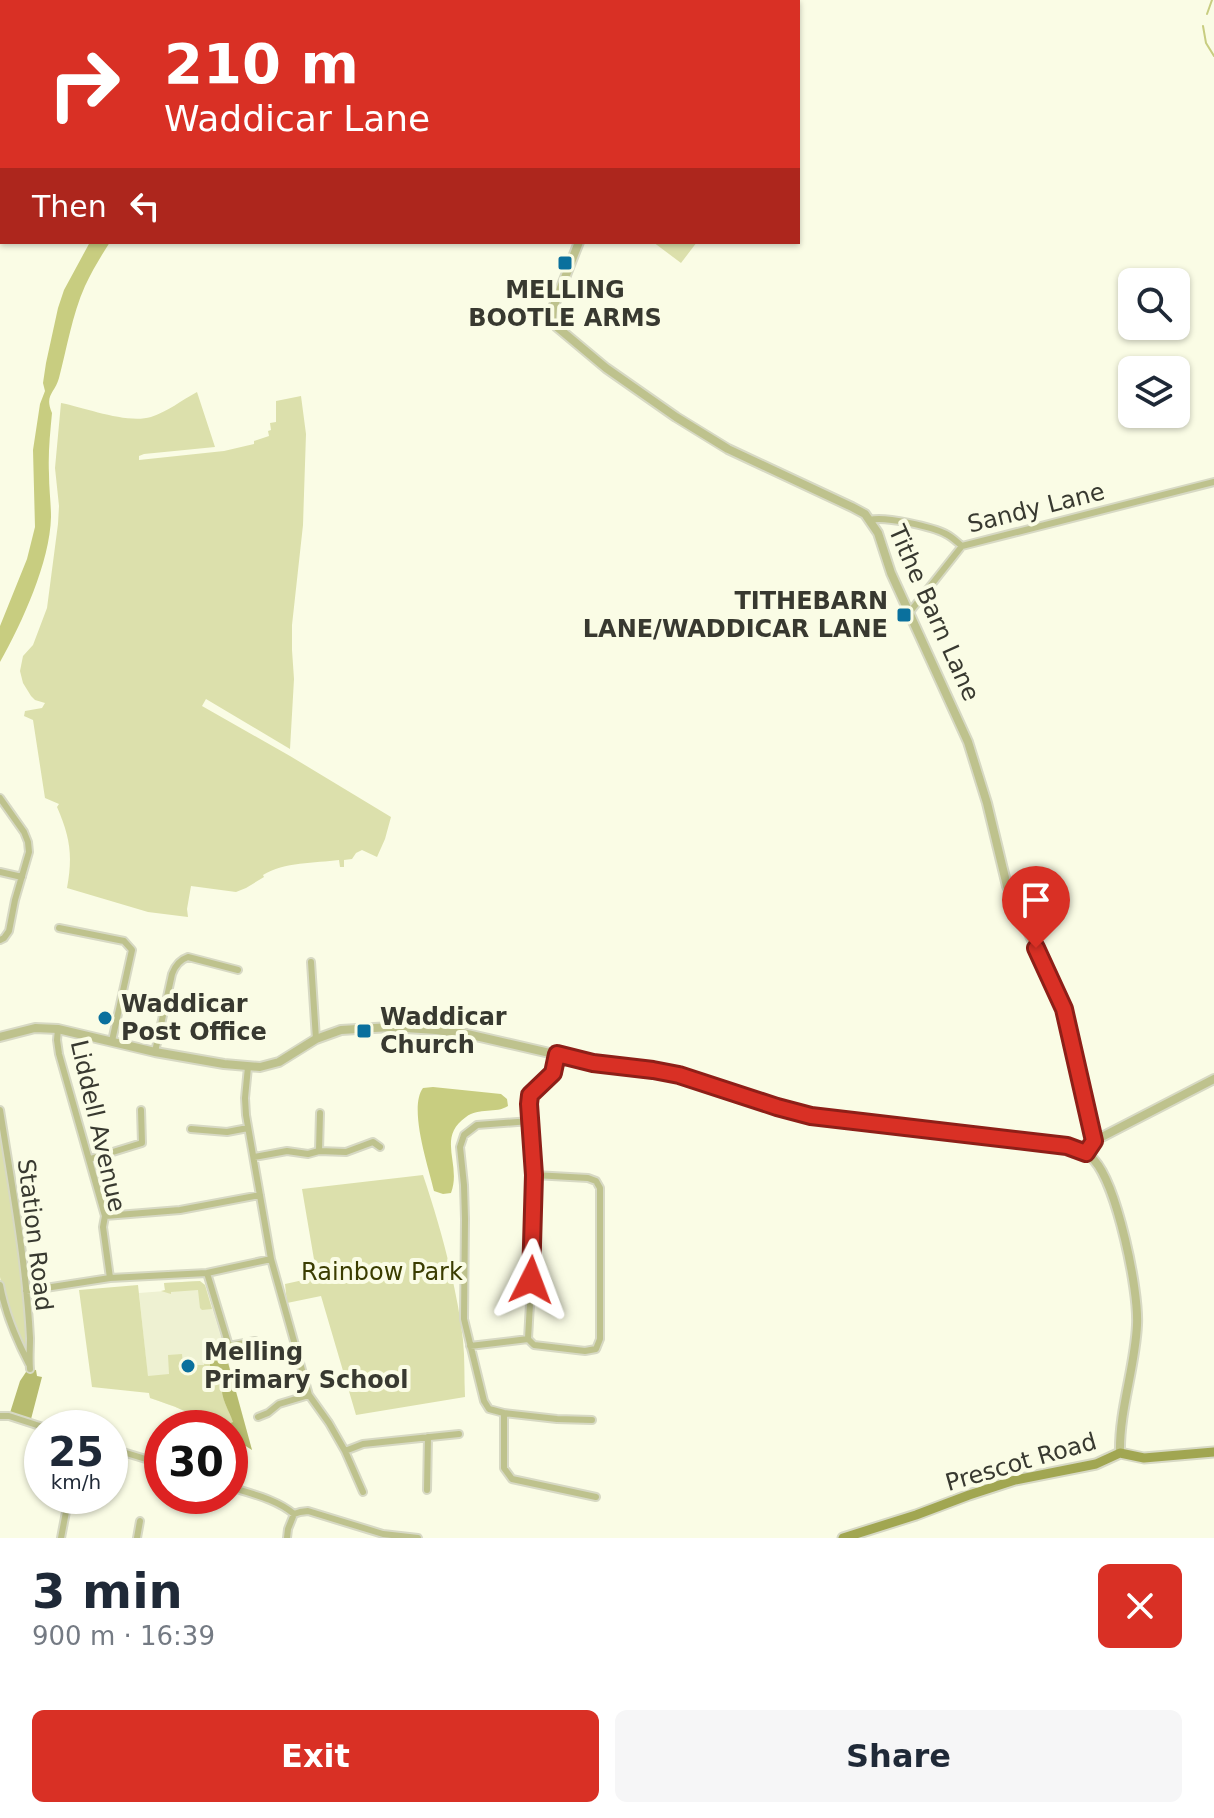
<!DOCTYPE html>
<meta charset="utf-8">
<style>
:root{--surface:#fff;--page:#f6f6f7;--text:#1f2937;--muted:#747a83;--accent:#d93025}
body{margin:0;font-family:"DejaVu Sans",sans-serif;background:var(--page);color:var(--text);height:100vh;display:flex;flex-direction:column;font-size:30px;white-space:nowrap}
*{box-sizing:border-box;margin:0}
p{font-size:26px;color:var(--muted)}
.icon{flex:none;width:44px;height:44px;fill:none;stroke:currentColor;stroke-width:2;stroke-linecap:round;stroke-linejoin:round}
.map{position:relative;height:1538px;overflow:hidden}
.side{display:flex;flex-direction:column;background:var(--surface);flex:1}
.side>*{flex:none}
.banner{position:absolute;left:0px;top:0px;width:800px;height:244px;box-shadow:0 2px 6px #0004;background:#d93025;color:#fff;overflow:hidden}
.buttons{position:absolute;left:1118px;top:268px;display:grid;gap:16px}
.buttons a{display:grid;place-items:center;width:72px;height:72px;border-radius:12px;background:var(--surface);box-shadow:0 2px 6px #0004;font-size:40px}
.speed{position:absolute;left:24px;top:1410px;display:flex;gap:16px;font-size:40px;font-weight:700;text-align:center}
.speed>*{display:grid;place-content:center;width:104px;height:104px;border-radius:50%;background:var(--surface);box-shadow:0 2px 6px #0004;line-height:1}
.speed small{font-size:20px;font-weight:400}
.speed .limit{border:12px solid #d22;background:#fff;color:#111}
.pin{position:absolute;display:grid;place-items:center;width:68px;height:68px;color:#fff;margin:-82px -34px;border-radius:50% 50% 50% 0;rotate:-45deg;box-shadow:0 0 8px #0007}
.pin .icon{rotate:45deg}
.me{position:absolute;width:88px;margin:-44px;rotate:3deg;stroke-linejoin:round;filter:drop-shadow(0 0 6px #0008)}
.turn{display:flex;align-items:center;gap:28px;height:168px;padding:0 32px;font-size:36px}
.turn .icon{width:104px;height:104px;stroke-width:2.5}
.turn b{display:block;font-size:56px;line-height:68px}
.then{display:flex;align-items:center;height:76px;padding:0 32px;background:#0003;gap:16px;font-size:30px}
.round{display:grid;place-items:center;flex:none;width:84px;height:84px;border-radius:12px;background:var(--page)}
.summary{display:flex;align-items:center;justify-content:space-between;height:136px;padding:0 32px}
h1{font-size:48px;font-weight:800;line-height:60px}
.primary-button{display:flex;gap:16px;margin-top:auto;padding:16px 32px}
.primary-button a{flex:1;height:92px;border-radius:12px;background:var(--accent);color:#fff;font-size:32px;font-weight:800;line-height:92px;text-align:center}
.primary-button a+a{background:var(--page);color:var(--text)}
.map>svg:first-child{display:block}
.built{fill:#eef1d2}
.green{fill:#dce0ac}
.forest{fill:#b7bc6f}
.water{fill:#c8cd80}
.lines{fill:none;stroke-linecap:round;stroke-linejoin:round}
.stream{stroke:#c8cd80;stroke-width:2}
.minor-casing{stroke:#d7d9c4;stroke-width:10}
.tertiary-casing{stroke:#d7d9c4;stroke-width:12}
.secondary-casing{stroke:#d7d9c4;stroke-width:13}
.minor{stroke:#bec28d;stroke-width:6}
.tertiary{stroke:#bec28d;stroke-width:8}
.secondary{stroke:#a1a651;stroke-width:9}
.route-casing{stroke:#8d1f18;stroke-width:20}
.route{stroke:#d93025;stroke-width:14}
.poi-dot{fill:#0a709d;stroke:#fafce5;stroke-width:3}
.labels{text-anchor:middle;stroke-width:8;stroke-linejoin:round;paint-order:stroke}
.poi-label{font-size:24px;font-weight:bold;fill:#383930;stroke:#fafce5;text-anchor:start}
.street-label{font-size:24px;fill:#383930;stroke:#fafce5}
.park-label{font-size:24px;fill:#3b3d00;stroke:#fafce5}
</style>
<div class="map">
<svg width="1214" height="1538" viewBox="0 0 1214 1538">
<rect width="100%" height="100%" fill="#fafce5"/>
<path class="built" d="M 197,1281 L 205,1285 L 227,1357 L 252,1450 L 230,1436 L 230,1428 L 216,1428 L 184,1410 L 150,1398 L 139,1293 L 165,1291 L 164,1283 Z"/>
<path class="green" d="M 653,242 L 697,242 L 681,263 Z
M 197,392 L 215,447 L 144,454 L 139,456 L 139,460 L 224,451 L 254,444 L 254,441 L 269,436 L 268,431 L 271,430 L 270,423 L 276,422 L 276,401 L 301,396 L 306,434 L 304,494 L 303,525 L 292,625 L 292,650 L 294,679 L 290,749 L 206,699 L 202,706 L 290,756 L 391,817 L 385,839 L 377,857 L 362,850 L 356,853 L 352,859 L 344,860 L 344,867 L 340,867 L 339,860 C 315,863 284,862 263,875 L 264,877 L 246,888 L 236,892 L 191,886 L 187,909 L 188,917 L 148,912 L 67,888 C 73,855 70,837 57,807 L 59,804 L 45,798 L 33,720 L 24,716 L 25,711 L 42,708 L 45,703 L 35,700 L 31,696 L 23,683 L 20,671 L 23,656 L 33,645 L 47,608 L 58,524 L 59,506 L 55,468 L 61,403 C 86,408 127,424 151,417 C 167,412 182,400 197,392 Z
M 0,1112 L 30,1340 L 30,1365 L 10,1322 L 0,1277 Z
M 423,1175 C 440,1225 457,1287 463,1340 C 465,1359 464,1378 465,1397 L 356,1415 L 321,1296 L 287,1303 L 285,1284 L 317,1277 L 302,1189 Z
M 200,1281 L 205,1285 L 212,1309 L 202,1310 L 200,1308 L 198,1290 L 171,1292 L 171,1294 L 161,1291 L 165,1290 L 164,1283 Z
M 138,1285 L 148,1376 L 169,1374 L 168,1355 L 182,1354 L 183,1365 L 204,1365 L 204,1353 L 213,1352 L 213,1361 L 210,1364 C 212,1379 214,1374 222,1384 C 220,1395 228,1411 234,1420 L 232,1424 C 214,1428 198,1416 182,1410 C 172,1405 161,1402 150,1398 L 149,1393 L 92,1387 L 79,1290 Z"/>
<path class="forest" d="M 214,1347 L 224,1348 L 252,1450 L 230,1436 L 230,1428 L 216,1428 L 205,1421 L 226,1425 L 233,1422 C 229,1410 220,1398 222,1384 C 215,1375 210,1377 210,1363 L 213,1361 L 212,1349 Z
M 28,1369 L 36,1370 L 37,1376 L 42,1377 L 30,1423 L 9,1416 L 20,1381 Z"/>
<path class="water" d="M 90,242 L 110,242 C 101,256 92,271 85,286 C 72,315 67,348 59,378 C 55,393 44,395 52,413 C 50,434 48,454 49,474 C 49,489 51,503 51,517 C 50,562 22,623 0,662 L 0,626 L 27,559 L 35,527 L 33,450 L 40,404 L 45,391 L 43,383 L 46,363 L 58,308 L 64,290 Z
M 433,1087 L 501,1094 L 507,1099 L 508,1106 C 496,1114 479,1107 466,1117 C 436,1138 462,1164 451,1193 L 443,1194 L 434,1191 C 429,1168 408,1108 423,1088 Z"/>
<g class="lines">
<path class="stream" d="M 1207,14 L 1212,0
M 1203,26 L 1206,43 L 1214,56"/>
<g class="minor-casing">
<path id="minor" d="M 870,520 C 885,516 933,527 946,534 C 952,537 957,542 962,546 L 1214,482
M 909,613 L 962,546
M 0,798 L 24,832 L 28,842 L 29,852 L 15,900 L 9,931 L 4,938 L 0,940
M 0,872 L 22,877
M 59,928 L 124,941 L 132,950 L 112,1041
M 311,962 L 316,1039
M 58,1029 L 57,1040 L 59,1054 L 105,1216 L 103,1227 L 110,1278
M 155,1052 L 172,974 C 175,966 179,960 188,957 L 238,970
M 248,1067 L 245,1098 L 246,1115 L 271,1259 L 309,1395 L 329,1423 L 345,1451 L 363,1492
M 0,1110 C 12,1186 26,1262 30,1338 C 30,1349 29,1359 30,1369
M 530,1121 L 477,1125 L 464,1135 L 460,1147 L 464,1185 L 465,1219 L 464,1319 L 484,1401 L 489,1409 L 504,1413 L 557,1419 L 592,1420
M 191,1129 L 227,1132 L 248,1128
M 319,1151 L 320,1113
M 254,1157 L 287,1151 L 308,1154 L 319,1151 L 346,1152 L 373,1142 L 380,1147
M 90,1159 L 142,1143 L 141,1110
M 105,1216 L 180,1210 L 260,1195
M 207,1273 L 229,1346 L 255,1341
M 0,1285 C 5,1313 16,1339 29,1364
M 26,1291 L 110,1278 L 207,1273 L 271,1259
M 528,1339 L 533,1251 L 534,1175 L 529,1104 L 530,1095 L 553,1073 L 557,1054
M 470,1346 L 528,1339 L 534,1345 L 585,1351 L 596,1349 L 600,1339 L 600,1188 L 596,1181 L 588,1178 L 534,1175
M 504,1413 L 504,1468 L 512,1479 L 596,1497
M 0,1416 L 9,1416 L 46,1428
M 258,1417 L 268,1413 L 279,1404 L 309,1395
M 110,1448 L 162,1464
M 345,1451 L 363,1444 L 459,1434
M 230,1487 C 252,1494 276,1499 294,1514 L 300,1512 L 308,1511 L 383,1534 L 418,1538
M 427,1490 L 428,1437
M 61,1538 L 69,1496
M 137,1538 L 140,1521
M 287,1538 L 288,1529 L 294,1514"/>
</g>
<g class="tertiary-casing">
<path id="tertiary" d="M 680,2 L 682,0
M 579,242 L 553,308 L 552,319 L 557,327 L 606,368 L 676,417 L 728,449 L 852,507 L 865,514 L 878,533 L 891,573 L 968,742 L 987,803 L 1007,886 L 1064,1009 L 1094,1141 L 1086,1153
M 0,1037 L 35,1028 L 58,1029 L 155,1052 L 224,1064 L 260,1067 L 279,1062 L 316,1039 L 341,1030 L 391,1027 L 436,1030 L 467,1034 L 593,1063 L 653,1070 L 679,1075 L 777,1107 L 811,1116 L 1067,1146 C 1077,1148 1087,1152 1094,1160 C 1117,1185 1139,1290 1137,1325 C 1135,1368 1119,1410 1120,1453
M 1094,1141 L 1214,1079"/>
</g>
<g class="secondary-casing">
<path id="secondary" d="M 843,1538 L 916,1515 L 969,1495 L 1015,1480 L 1096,1464 L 1120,1453 L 1144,1458 L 1214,1452"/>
</g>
<use href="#minor" class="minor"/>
<use href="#tertiary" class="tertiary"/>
<use href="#secondary" class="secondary"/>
</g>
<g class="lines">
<g class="route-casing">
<path id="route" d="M 531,1280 L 534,1175 L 529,1104 L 530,1095 L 553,1073 L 557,1054 L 593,1063 L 653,1070 L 679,1075 L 777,1107 L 811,1116 L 1067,1146 L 1086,1153 L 1094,1141 L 1064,1009 L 1036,948"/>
</g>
<use href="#route" class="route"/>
</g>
<g class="poi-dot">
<rect x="557" y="255" width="16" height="16" rx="4"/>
<rect x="896" y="607" width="16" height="16" rx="4"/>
<circle cx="105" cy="1018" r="8"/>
<rect x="356" y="1023" width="16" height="16" rx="4"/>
<circle cx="188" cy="1366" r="8"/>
</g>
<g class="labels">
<g class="poi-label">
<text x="565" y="298" text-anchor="middle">MELLING<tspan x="565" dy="28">BOOTLE ARMS</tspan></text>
<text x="888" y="609" text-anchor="end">TITHEBARN<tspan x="888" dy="28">LANE/WADDICAR LANE</tspan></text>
<text x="121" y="1012">Waddicar<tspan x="121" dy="28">Post Office</tspan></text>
<text x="380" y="1025">Waddicar<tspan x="380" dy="28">Church</tspan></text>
<text x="204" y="1360">Melling<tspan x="204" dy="28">Primary School</tspan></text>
</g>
<g class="street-label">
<text transform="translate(1036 508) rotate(-14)" y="8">Sandy Lane</text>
<text transform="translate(934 613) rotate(66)" y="8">Tithe Barn Lane</text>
<text transform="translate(98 1126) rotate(77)" y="8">Liddell Avenue</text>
<text transform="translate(35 1235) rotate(83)" y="8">Station Road</text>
<text transform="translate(1021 1462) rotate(-16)" y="8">Prescot Road</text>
</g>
<g class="park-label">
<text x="382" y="1280">Rainbow Park</text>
</g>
</g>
</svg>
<div class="buttons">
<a><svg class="icon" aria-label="search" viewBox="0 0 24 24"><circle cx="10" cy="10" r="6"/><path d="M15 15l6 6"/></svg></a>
<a><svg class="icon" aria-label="layers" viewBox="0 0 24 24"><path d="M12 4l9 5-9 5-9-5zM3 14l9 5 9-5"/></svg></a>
</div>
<div class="speed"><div>25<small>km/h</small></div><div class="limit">30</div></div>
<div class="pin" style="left:1036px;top:948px;background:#d93025"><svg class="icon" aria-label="arrive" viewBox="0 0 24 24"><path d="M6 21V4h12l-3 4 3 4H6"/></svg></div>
<svg class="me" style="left:531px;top:1280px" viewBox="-20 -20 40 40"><path d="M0-17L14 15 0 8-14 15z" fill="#d93025" stroke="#fff" stroke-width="4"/></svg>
<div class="banner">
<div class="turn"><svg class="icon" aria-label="right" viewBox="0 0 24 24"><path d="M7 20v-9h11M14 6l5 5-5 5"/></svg><div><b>210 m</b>Waddicar Lane</div></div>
<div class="then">Then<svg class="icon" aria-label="left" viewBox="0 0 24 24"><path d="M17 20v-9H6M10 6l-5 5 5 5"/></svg></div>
</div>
</div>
<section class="side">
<div class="summary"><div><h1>3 min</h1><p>900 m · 16:39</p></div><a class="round" style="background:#d93025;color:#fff"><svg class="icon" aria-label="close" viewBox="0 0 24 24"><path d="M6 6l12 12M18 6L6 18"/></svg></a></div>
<div class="primary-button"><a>Exit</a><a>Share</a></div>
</section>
